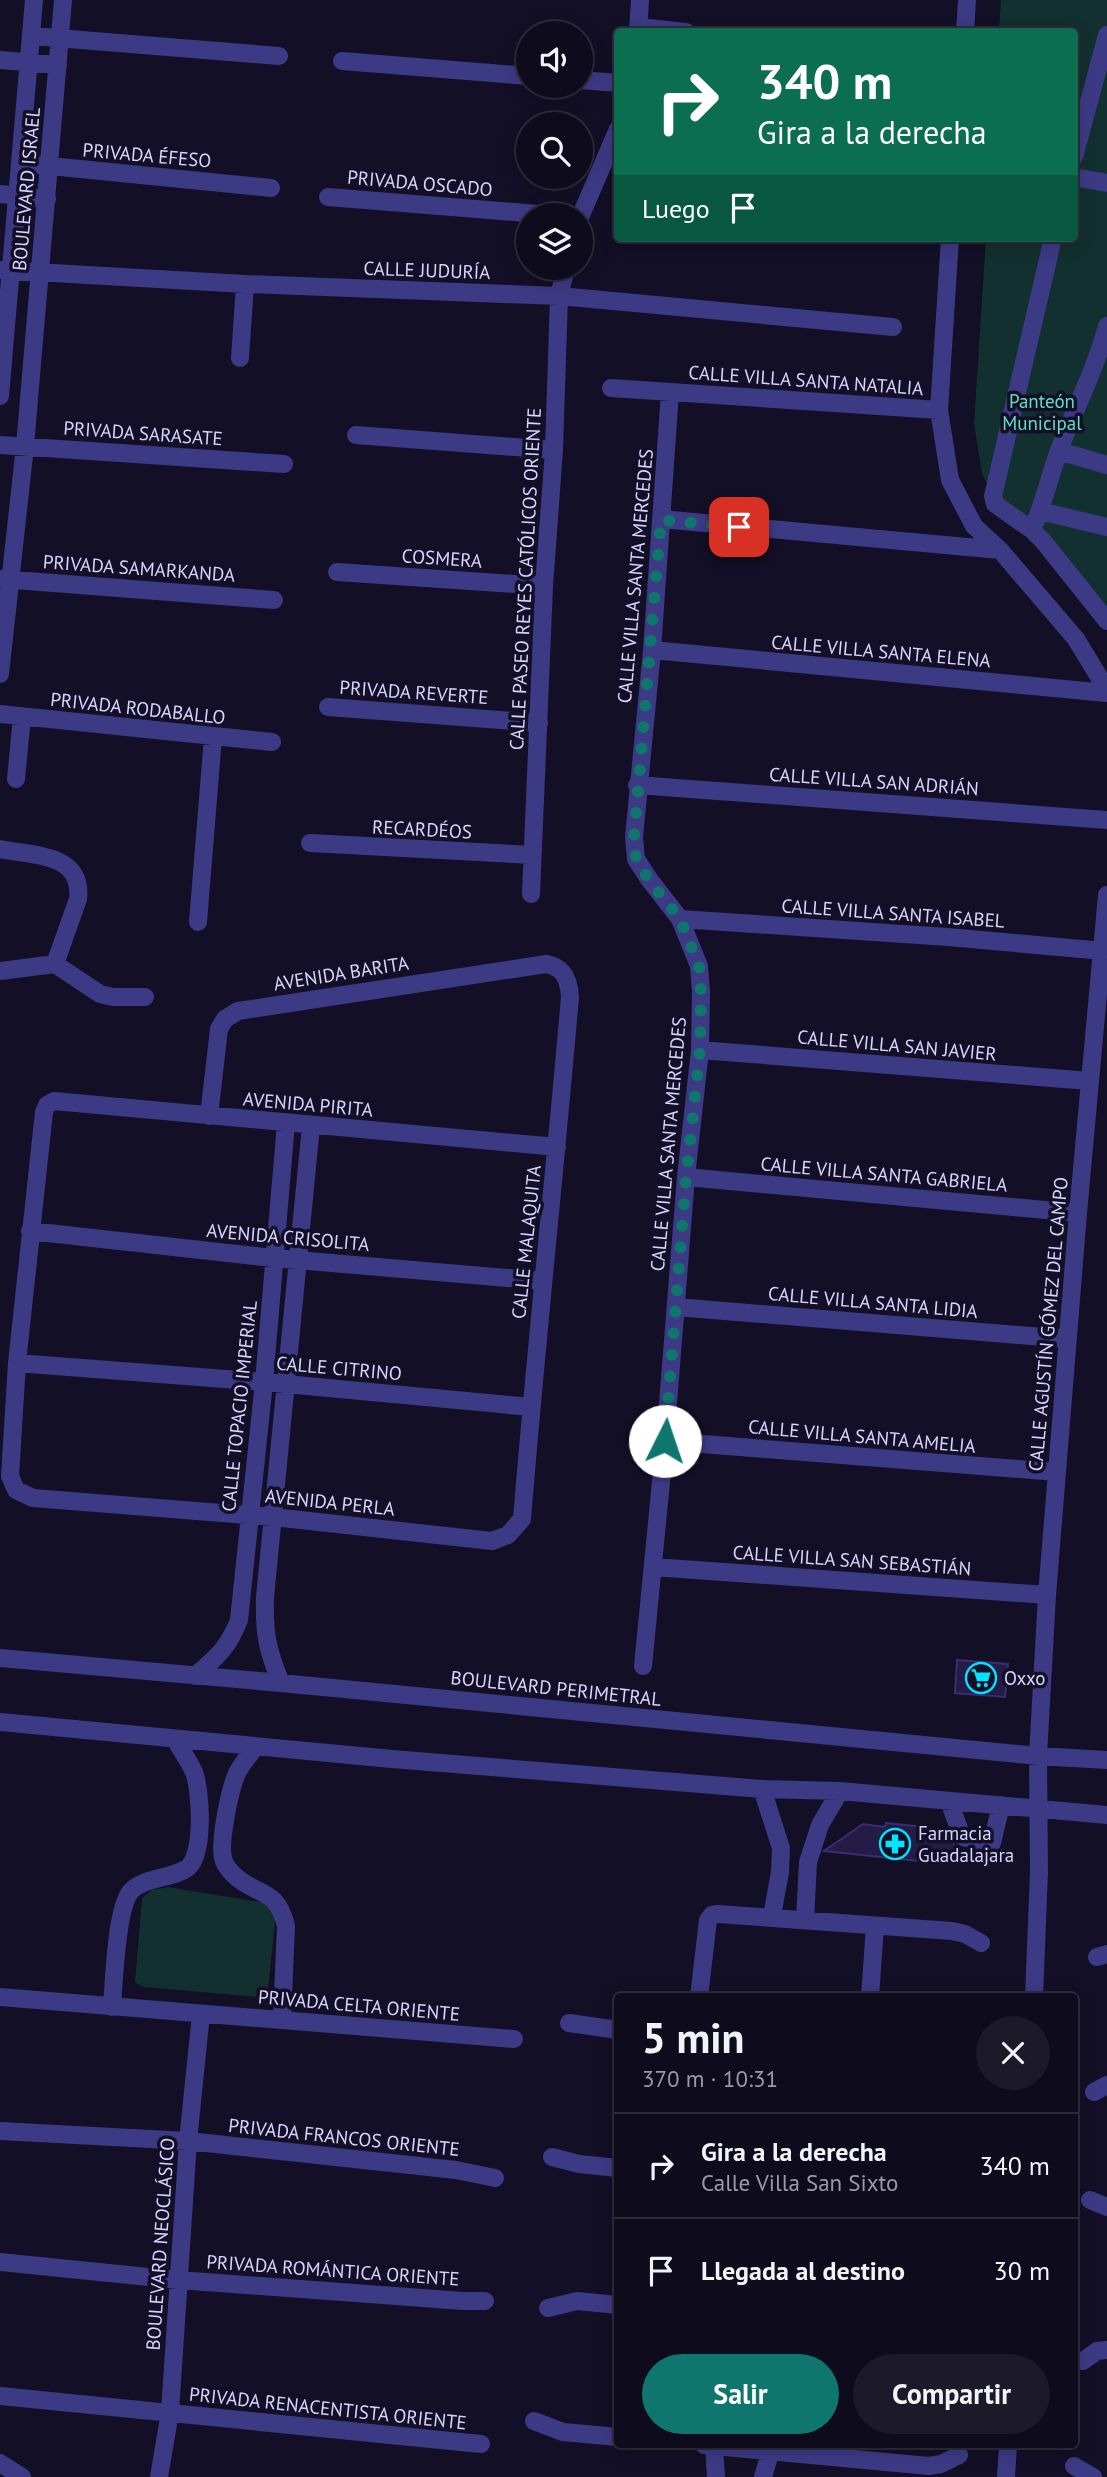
<!DOCTYPE html>
<html lang="es">
<meta charset="utf-8">
<style>
:root{--surface:#0e0b1c;--page:#1c1929;--text:#f1f3f6;--muted:#9b9ba3;--line:#2e2b3b;--accent:#0f766e}
body{margin:0;font-family:"PT Sans",sans-serif;background:var(--page);color:var(--text);height:100vh;display:flex;flex-direction:column;font-size:26px;white-space:nowrap}
*{box-sizing:border-box;margin:0}
p{font-size:23px;color:var(--muted)}
.icon{flex:none;width:38px;height:38px;fill:none;stroke:currentColor;stroke-width:2;stroke-linecap:round;stroke-linejoin:round}
.map{position:relative;flex:1;overflow:hidden}
.sheet{position:absolute;left:614px;top:1993px;width:464px;height:455px;display:flex;flex-direction:column;background:var(--surface);border-radius:7px;box-shadow:0 4px 18px #0003,0 0 0 2px var(--line)}
.sheet>*{flex:none}
.banner{position:absolute;left:614px;top:28px;width:464px;height:214px;border-radius:7px;box-shadow:0 4px 18px #0003,0 0 0 2px var(--line);background:#0b6e4f;color:#fff;overflow:hidden}
.buttons{position:absolute;left:516px;top:21px;display:grid;gap:14px}
.buttons a{display:grid;place-items:center;width:77px;height:77px;border-radius:50%;background:var(--surface);box-shadow:0 4px 18px #0003,0 0 0 2px var(--line);font-size:35px}
.pin{position:absolute;display:grid;place-items:center;width:60px;height:60px;color:#fff;margin:-30px;border-radius:14px;box-shadow:0 4px 10px #0006}
.me{position:absolute;width:77px;margin:-38px;rotate:4deg;stroke-linejoin:round;filter:drop-shadow(0 0 5px #0008)}
.turn{display:flex;align-items:center;gap:24px;height:147px;padding:0 28px;font-size:32px}
.turn .icon{width:91px;height:91px;stroke-width:2.5}
.turn b{display:block;font-size:49px;line-height:60px}
.then{display:flex;align-items:center;height:66px;padding:0 28px;background:#0003;gap:14px;font-size:26px}
.round{display:grid;place-items:center;flex:none;width:74px;height:74px;border-radius:37px;background:var(--page)}
.overview{display:flex;align-items:center;justify-content:space-between;height:119px;padding:0 28px}
h1{font-size:42px;font-weight:600;line-height:52px}
.cta{display:flex;gap:14px;margin-top:auto;padding:14px 28px}
.cta a{flex:1;height:80px;border-radius:42px;background:var(--accent);color:#fff;font-size:28px;font-weight:600;line-height:80px;text-align:center}
.cta a+a{background:var(--page);color:var(--text)}
ul{padding:0;list-style:none}
li{display:flex;align-items:center;gap:21px;height:105px;padding:0 28px;border-top:2px solid var(--line)}
li div{flex:1}
li b{display:block;font-size:26px}
li em{font-style:normal}
.map>svg:first-child{display:block}
.green{fill:#12302f}
.building{fill:#241b47;stroke:#3b2d73;stroke-width:2}
.lines{fill:none;stroke-linecap:round;stroke-linejoin:round}
.minor{stroke:#3d3a85;stroke-width:18}
.route{stroke:#0f766e;stroke-width:12;stroke-dasharray:0 21.6}
.labels{text-anchor:middle;stroke-width:7;stroke-linejoin:round;paint-order:stroke}
.street-label{font-size:19px;fill:#d9d4ff;stroke:#130f26}
.park-label{font-size:19px;fill:#5fe0c0;stroke:#130f26}
.poi-label{font-size:19px;fill:#d9d4ff;stroke:#130f26;text-anchor:start}
</style>
<div class="map">
<svg width="1107" height="2477" viewBox="0 0 1107 2477">
<rect width="100%" height="100%" fill="#130f26"/>
<path class="green" d="M 1001,0 L 1107,0 L 1107,618 L 996,501 L 982,474 L 974,423 L 986,238 L 1074,238 L 1074,32 L 999,31 Z
M 168,1887 L 272,1904 L 276,1913 L 268,1989 L 259,1997 L 143,1987 L 135,1982 L 142,1898 L 152,1890 Z"/>
<path class="building" d="M 957,1660 L 1008,1664 L 1005,1697 L 955,1693 Z
M 886,1823 L 943,1829 L 955,1846 L 947,1864 L 824,1851 L 863,1824 L 885,1827 Z"/>
<g class="lines">
<path class="minor" d="M 638,27 L 686,32
M 638,32 L 640,0
M 965,32 L 967,0
M 32,36 L 279,56
M 0,60 L 58,65
M 342,61 L 528,76
M 581,80 L 618,83
M 1074,157 L 1107,35
M 20,163 L 271,188
M 1074,177 L 1107,183
M 0,194 L 47,199
M 328,197 L 550,215
M 581,215 L 618,129
M 950,238 L 939,410 L 950,480 L 974,526 L 1000,550 L 1076,639 L 1107,690
M 1053,238 L 993,496 L 995,504 L 1032,530 L 1043,541 L 1107,621
M 0,270 L 245,284 L 559,296 L 893,327
M 240,358 L 245,284
M 611,388 L 939,410
M 0,396 L 34,0
M 356,435 L 554,450
M 0,445 L 284,464
M 1059,451 L 1107,465
M 1040,511 L 1107,527
M 661,519 L 1000,550
M 1032,530 C 1043,505 1049,479 1058,453 C 1074,410 1095,371 1107,326
M 337,572 L 544,586
M 2,579 L 274,600
M 652,650 L 1107,693
M 0,674 L 25,446 L 63,0
M 328,707 L 539,723
M 0,714 L 272,742
M 16,779 L 22,716
M 637,785 L 1107,820
M 310,843 L 531,855
M 0,849 C 34,856 83,853 78,899 L 55,964 L 0,971
M 531,894 L 544,586 L 554,450 L 559,296 L 566,268
M 680,919 L 948,937 L 1103,951
M 198,922 L 213,737
M 55,964 L 100,994 L 113,997 L 145,997
M 700,1050 L 1090,1081
M 209,1116 L 219,1029 L 225,1019 L 238,1011 L 546,964 C 564,967 569,980 570,997 C 555,1171 536,1345 522,1519 L 508,1535 L 492,1541 L 273,1517 L 33,1498 L 16,1490 L 10,1476 L 17,1363 L 44,1112 L 47,1105 L 54,1101 L 557,1147
M 686,1177 L 1078,1213
M 30,1231 L 273,1258 L 543,1281
M 676,1307 L 1068,1339
M 17,1363 L 264,1382 L 531,1407
M 665,1441 L 1056,1472
M 653,1567 L 1047,1595
M 0,1658 L 281,1683 L 1038,1756 L 1107,1760
M 643,1666 L 665,1441 L 686,1177 L 700,1050 L 701,992 L 699,966 L 680,919 L 649,879 L 636,859 L 634,837 L 652,650 L 670,392
M 195,1676 C 218,1656 228,1648 239,1620 L 264,1382 L 286,1123
M 281,1683 C 267,1649 264,1634 265,1597 L 311,1126
M 0,1722 L 392,1759 L 762,1789 L 840,1791 L 1107,1815
M 256,1746 C 250,1755 242,1763 237,1773 C 230,1789 219,1841 223,1858 C 224,1864 230,1871 234,1875 C 257,1897 277,1887 286,1926 L 282,2019
M 762,1789 L 781,1848 L 780,1872 L 772,1916
M 949,1801 L 962,1837 L 992,1843 L 1001,1805
M 805,1920 L 808,1862 L 820,1825 L 840,1791
M 1097,1957 L 1107,1954
M 0,1997 L 514,2039
M 699,1997 L 708,1920 L 712,1915 L 718,1914 L 952,1931 L 965,1934 L 981,1943
M 870,1997 L 875,1926
M 1034,1997 L 1039,1872 L 1038,1756 L 1047,1595 L 1078,1213 L 1107,895
M 112,2007 C 114,1982 116,1908 131,1891 C 144,1877 170,1879 186,1869 C 205,1858 201,1791 194,1772 C 189,1761 181,1750 175,1739
M 569,2023 L 618,2030
M 1094,2092 L 1107,2085
M 0,2131 L 188,2141 L 456,2170 L 495,2178
M 552,2157 L 579,2164 L 618,2168
M 1090,2200 L 1107,2207
M 0,2262 L 178,2280 L 463,2301 L 485,2301
M 548,2308 L 577,2301 L 618,2305
M 1083,2361 L 1097,2351 L 1107,2350
M 0,2396 L 481,2444
M 534,2421 L 563,2432 L 618,2437
M 704,2445 L 929,2466 L 941,2464 L 959,2455
M 714,2446 L 716,2477
M 0,2463 L 22,2477
M 1074,2466 L 1093,2477
M 159,2477 L 170,2412 L 188,2141 L 201,2014
M 763,2477 L 770,2453
M 1006,2477 L 1008,2445"/>
</g>
<g class="lines">
<path class="route" d="M 665,1441 L 686,1178 L 700,1050 L 701,992 L 699,966 L 680,919 L 649,880 L 636,859 L 634,837 L 661,520 L 739,527"/>
</g>
<defs>
<g id="supermarket-ring" transform="scale(1.575)"><circle r="9.5" fill="#130f26" stroke="#00e5ff" stroke-width="1.5"/><path d="M-6-5.5h2.5l.6 2H6L4.5 2H-2.5L-4.4-4H-6ZM-1.5 3.2a1.3 1.3 0 1 0 .1 0ZM3 3.2a1.3 1.3 0 1 0 .1 0Z" fill="#00e5ff"/></g>
<g id="pharmacy-ring" transform="scale(1.575)"><circle r="9.5" fill="#130f26" stroke="#00e5ff" stroke-width="1.5"/><path d="M-2-6h4v4h4v4h-4v4h-4v-4h-4v-4h4Z" fill="#00e5ff"/></g>
</defs>
<g fill-rule="evenodd">
<use href="#supermarket-ring" x="981" y="1678"/>
<use href="#pharmacy-ring" x="895" y="1844"/>
</g>
<g class="labels">
<g class="street-label">
<text transform="translate(147 155) rotate(5)" y="7">PRIVADA ÉFESO</text>
<text transform="translate(420 183) rotate(5)" y="7">PRIVADA OSCADO</text>
<text transform="translate(26 189) rotate(-85)" y="7">BOULEVARD ISRAEL</text>
<text transform="translate(427 270) rotate(2)" y="7">CALLE JUDURÍA</text>
<text transform="translate(806 380) rotate(4)" y="7">CALLE VILLA SANTA NATALIA</text>
<text transform="translate(143 433) rotate(4)" y="7">PRIVADA SARASATE</text>
<text transform="translate(442 558) rotate(4)" y="7">COSMERA</text>
<text transform="translate(139 568) rotate(4)" y="7">PRIVADA SAMARKANDA</text>
<text transform="translate(635 576) rotate(-85)" y="7">CALLE VILLA SANTA MERCEDES</text>
<text transform="translate(525 579) rotate(-87)" y="7">CALLE PASEO REYES CATÓLICOS ORIENTE</text>
<text transform="translate(881 651) rotate(5)" y="7">CALLE VILLA SANTA ELENA</text>
<text transform="translate(414 692) rotate(4)" y="7">PRIVADA REVERTE</text>
<text transform="translate(138 708) rotate(6)" y="7">PRIVADA RODABALLO</text>
<text transform="translate(874 781) rotate(4)" y="7">CALLE VILLA SAN ADRIÁN</text>
<text transform="translate(422 829) rotate(3)" y="7">RECARDÉOS</text>
<text transform="translate(893 913) rotate(4)" y="7">CALLE VILLA SANTA ISABEL</text>
<text transform="translate(341 973) rotate(-9)" y="7">AVENIDA BARITA</text>
<text transform="translate(897 1045) rotate(5)" y="7">CALLE VILLA SAN JAVIER</text>
<text transform="translate(308 1104) rotate(5)" y="7">AVENIDA PIRITA</text>
<text transform="translate(668 1144) rotate(-85)" y="7">CALLE VILLA SANTA MERCEDES</text>
<text transform="translate(884 1174) rotate(5)" y="7">CALLE VILLA SANTA GABRIELA</text>
<text transform="translate(288 1237) rotate(5)" y="7">AVENIDA CRISOLITA</text>
<text transform="translate(526 1242) rotate(-84)" y="7">CALLE MALAQUITA</text>
<text transform="translate(873 1302) rotate(5)" y="7">CALLE VILLA SANTA LIDIA</text>
<text transform="translate(1048 1324) rotate(-85)" y="7">CALLE AGUSTÍN GÓMEZ DEL CAMPO</text>
<text transform="translate(339 1368) rotate(5)" y="7">CALLE CITRINO</text>
<text transform="translate(239 1406) rotate(-84)" y="7">CALLE TOPACIO IMPERIAL</text>
<text transform="translate(862 1436) rotate(5)" y="7">CALLE VILLA SANTA AMELIA</text>
<text transform="translate(330 1502) rotate(6)" y="7">AVENIDA PERLA</text>
<text transform="translate(852 1560) rotate(4)" y="7">CALLE VILLA SAN SEBASTIÁN</text>
<text transform="translate(556 1688) rotate(6)" y="7">BOULEVARD PERIMETRAL</text>
<text transform="translate(359 2005) rotate(5)" y="7">PRIVADA CELTA ORIENTE</text>
<text transform="translate(344 2137) rotate(6)" y="7">PRIVADA FRANCOS ORIENTE</text>
<text transform="translate(160 2244) rotate(-86)" y="7">BOULEVARD NEOCLÁSICO</text>
<text transform="translate(333 2270) rotate(4)" y="7">PRIVADA ROMÁNTICA ORIENTE</text>
<text transform="translate(328 2408) rotate(6)" y="7">PRIVADA RENACENTISTA ORIENTE</text>
</g>
<g class="park-label">
<text x="1042" y="408">Panteón<tspan x="1042" dy="22">Municipal</tspan></text>
</g>
<g class="poi-label">
<text x="1004" y="1685">Oxxo</text>
<text x="918" y="1840">Farmacia<tspan x="918" dy="22">Guadalajara</tspan></text>
</g>
</g>
</svg>
<div class="buttons">
<a><svg class="icon" aria-label="sound" viewBox="0 0 24 24"><path d="M4 9h4l5-4v14l-5-4H4zM17 9q2 3 0 6"/></svg></a>
<a><svg class="icon" aria-label="search" viewBox="0 0 24 24"><circle cx="10" cy="10" r="6"/><path d="M15 15l6 6"/></svg></a>
<a><svg class="icon" aria-label="layers" viewBox="0 0 24 24"><path d="M12 4l9 5-9 5-9-5zM3 14l9 5 9-5"/></svg></a>
</div>
<div class="pin" style="left:739px;top:527px;background:#d93025"><svg class="icon" aria-label="arrive" viewBox="0 0 24 24"><path d="M6 21V4h12l-3 4 3 4H6"/></svg></div>
<svg class="me" style="left:665px;top:1441px" viewBox="-20 -20 40 40"><circle r="19" fill="#fff"/><path d="M0-13L10 11 0 6-10 11z" fill="#0f766e"/></svg>
<div class="banner">
<div class="turn"><svg class="icon" aria-label="right" viewBox="0 0 24 24"><path d="M7 20v-9h11M14 6l5 5-5 5"/></svg><div><b>340 m</b>Gira a la derecha</div></div>
<div class="then">Luego<svg class="icon" aria-label="arrive" viewBox="0 0 24 24"><path d="M6 21V4h12l-3 4 3 4H6"/></svg></div>
</div>
<section class="sheet">
<div class="overview"><div><h1>5 min</h1><p>370 m · 10:31</p></div><a class="round"><svg class="icon" aria-label="close" viewBox="0 0 24 24"><path d="M6 6l12 12M18 6L6 18"/></svg></a></div>
<ul>
<li><svg class="icon" aria-label="right" viewBox="0 0 24 24"><path d="M7 20v-9h11M14 6l5 5-5 5"/></svg><div><b>Gira a la derecha</b><p>Calle Villa San Sixto</p></div><em>340 m</em></li>
<li><svg class="icon" aria-label="arrive" viewBox="0 0 24 24"><path d="M6 21V4h12l-3 4 3 4H6"/></svg><div><b>Llegada al destino</b></div><em>30 m</em></li>
</ul>
<div class="cta"><a>Salir</a><a>Compartir</a></div>
</section>
</div>
